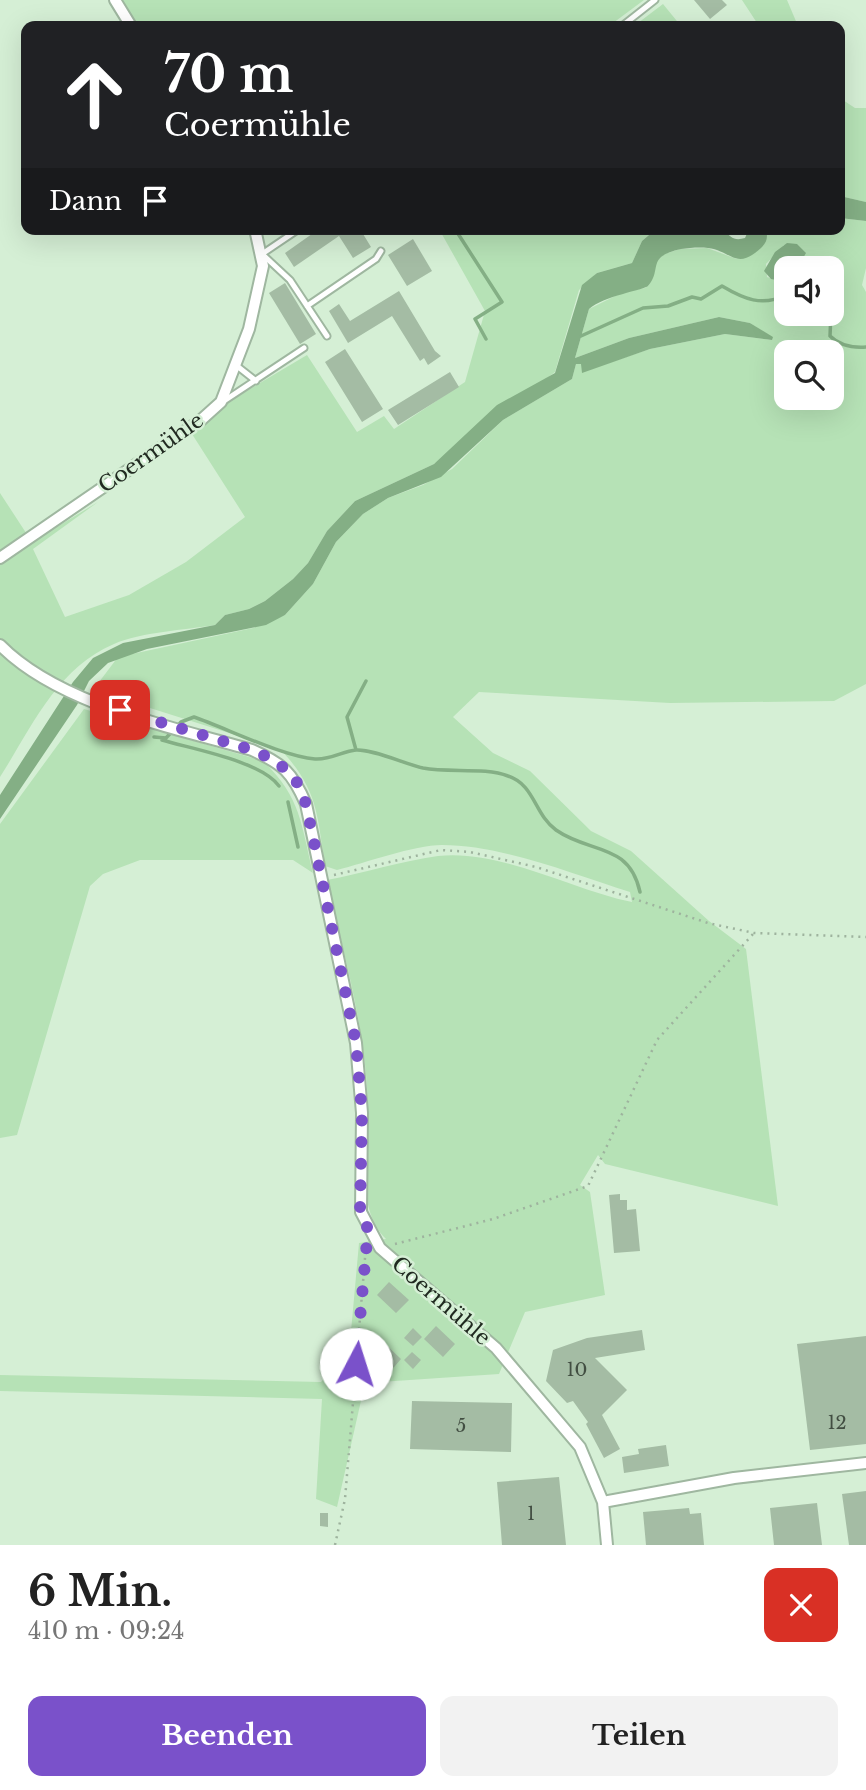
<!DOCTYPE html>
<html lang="de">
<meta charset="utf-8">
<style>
:root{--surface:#fff;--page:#f2f2f2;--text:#222;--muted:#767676;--accent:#7a51ca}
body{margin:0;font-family:"Libre Baskerville",serif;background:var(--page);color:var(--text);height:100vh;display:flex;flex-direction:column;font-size:26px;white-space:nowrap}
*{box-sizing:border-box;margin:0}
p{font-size:23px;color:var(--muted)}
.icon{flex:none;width:38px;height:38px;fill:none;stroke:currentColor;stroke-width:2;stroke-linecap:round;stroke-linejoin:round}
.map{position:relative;height:1545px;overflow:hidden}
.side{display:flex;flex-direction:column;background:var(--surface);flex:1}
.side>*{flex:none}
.top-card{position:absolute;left:21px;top:21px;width:824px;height:214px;border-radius:14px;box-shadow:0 7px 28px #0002;background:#202124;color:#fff;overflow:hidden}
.tools{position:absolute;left:774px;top:256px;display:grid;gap:14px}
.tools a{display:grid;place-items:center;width:70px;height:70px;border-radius:14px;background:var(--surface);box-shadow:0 7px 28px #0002;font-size:35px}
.pin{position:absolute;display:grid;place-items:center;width:60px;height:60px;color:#fff;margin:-30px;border-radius:14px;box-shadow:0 4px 10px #0006}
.me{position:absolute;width:77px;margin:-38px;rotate:5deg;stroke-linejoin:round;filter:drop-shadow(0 0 5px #0008)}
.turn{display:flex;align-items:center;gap:24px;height:147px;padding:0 28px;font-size:32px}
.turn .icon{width:91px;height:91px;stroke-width:2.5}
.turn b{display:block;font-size:49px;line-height:60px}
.then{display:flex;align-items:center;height:66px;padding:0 28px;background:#0003;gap:14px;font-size:26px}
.round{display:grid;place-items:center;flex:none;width:74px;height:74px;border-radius:14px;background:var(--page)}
.summary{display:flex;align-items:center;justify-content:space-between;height:119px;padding:0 28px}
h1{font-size:42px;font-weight:700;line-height:52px}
.button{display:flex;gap:14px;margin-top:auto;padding:14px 28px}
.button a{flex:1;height:80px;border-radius:14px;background:var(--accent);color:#fff;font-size:28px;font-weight:700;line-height:80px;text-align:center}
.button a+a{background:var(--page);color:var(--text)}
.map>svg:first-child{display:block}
.green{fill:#b6e2b6;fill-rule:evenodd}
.water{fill:#84af85}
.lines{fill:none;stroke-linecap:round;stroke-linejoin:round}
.stream{stroke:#84af85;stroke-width:3.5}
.building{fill:#a4bca4}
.service-casing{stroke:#9fb7a0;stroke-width:9}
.minor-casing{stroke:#9fb7a0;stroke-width:14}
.path{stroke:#9eb39e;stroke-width:2.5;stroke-dasharray:2 5;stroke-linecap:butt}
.service{stroke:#fff;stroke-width:5}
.minor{stroke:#fff;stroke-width:10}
.route{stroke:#7a51ca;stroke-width:12;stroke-dasharray:0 21.6}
.labels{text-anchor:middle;stroke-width:5;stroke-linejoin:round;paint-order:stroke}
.number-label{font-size:18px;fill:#424e42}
.street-label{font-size:21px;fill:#212a21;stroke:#d5efd5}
</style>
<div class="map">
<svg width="866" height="1545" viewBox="0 0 866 1545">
<rect width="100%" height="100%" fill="#d5efd5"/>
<path class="green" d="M 121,0 L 644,0 L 609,26 L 137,26 Z
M 742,0 L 787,0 L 798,26 L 759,26 Z
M 663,4 L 681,26 L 634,26 Z
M 840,98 L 855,108 L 866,108 L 866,202 L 840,196 Z
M 840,218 L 866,221 L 866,268 L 862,285 L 866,292 L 866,684 L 834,701 L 670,703 L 479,692 L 453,717 L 493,753 L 530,771 L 591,831 L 631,851 L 709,921 L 746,949 L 778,1206 L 605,1164 L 598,1155 L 580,1185 L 590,1192 L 605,1295 L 525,1312 L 499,1374 L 365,1383 L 337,1507 L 316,1499 L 322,1399 L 0,1391 L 0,1375 L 321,1382 L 349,1354 L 359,1243 L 386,1239 C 354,1207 369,1153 368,1111 C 367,1033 344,956 327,880 C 364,873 401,861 438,856 C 501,849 572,890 632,902 L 630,892 C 573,874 502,845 442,845 C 414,845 365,863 337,870 L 325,866 C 317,814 318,789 280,749 L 93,690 L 118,657 L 253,628 L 285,615 L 313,584 L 336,542 L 363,514 L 388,498 L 423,485 L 452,469 L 503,420 L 572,379 L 576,364 L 582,364 L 582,372 L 650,349 L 725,334 L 772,340 L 772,337 L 750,323 L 719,317 L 629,338 L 575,358 L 589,309 L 623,292 L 645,288 L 649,285 L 655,263 L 664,254 L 680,249 L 707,248 L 737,259 L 766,229 L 840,229 ZM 784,245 L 805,259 L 797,268 L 831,268 L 831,313 L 786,313 L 786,273 L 776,280 L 767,277 L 766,264 ZM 786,352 L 831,352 L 831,397 L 786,397 Z
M 439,229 L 656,229 L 642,241 L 632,263 L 597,273 L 579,290 L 555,372 L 434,464 L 355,501 L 327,531 L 308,563 L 293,579 L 265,601 L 249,609 L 225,615 L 215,625 C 185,630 141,632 114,644 C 56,669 32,727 0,777 L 0,493 L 32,542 L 98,502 L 33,549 L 65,617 L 129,595 L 186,562 L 245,517 L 192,434 L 228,402 L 307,355 L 357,432 L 384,416 L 394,429 L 465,382 L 485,311 Z
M 84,709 L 263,761 C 301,797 301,824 313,873 L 293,860 L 140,860 L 103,874 L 90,886 L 17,1135 L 0,1138 L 0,824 Z"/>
<path class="water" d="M 840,196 L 866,202 L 866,221 L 840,218 Z
M 656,229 L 724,229 C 730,238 735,241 745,238 L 749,229 L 766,229 C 768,238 767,242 761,248 C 736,271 732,251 708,248 C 699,247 689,248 681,249 C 645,257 663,269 648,286 C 644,290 603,296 589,309 L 575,358 L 629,338 L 719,317 L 750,323 L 773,337 L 772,340 L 725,334 L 650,349 L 582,373 L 581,364 L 576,364 L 572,379 L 503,420 L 441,477 L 388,498 L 363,514 L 336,542 L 313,584 L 285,615 L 266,625 L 147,649 L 108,663 L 89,681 L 77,705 L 0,819 L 0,795 L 73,682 L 93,658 L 123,643 L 215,625 L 225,615 L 249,609 L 265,601 L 293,579 L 308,563 L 327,531 L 355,501 L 434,464 L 497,405 L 555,373 L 582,285 L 597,273 L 632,263 L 642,241 Z
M 787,243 L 797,244 L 806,253 L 798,267 L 786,268 L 786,273 L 776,280 L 771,279 L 764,271 L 775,252 Z"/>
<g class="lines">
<path class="stream" d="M 455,229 L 502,302 L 475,319 L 486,339
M 831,301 L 831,309
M 831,313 L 830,336 C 840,346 852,348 866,347
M 581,336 L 643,308 L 668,306 L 692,297 L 701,299 L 722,286 C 744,299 762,307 786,295
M 154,737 L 166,738 L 181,722 L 194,717 C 226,728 284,757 315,759 C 331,760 343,751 356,750 C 373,749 405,764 423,768 C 449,773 485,767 508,776 C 535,785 534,814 556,830 C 590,854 629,842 640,892
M 162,740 C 192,749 261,761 279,786
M 356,750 L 347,717 L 366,681
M 288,802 L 298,847"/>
</g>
<path class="building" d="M 694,0 L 722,0 L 727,5 L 710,19 Z
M 319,229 L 360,229 L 371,247 L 353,258 L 339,236 L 294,267 L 285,253 Z
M 413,239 L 432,271 L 407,286 L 388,255 Z
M 285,283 L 316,334 L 300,344 L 269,293 Z
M 399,291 L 435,351 L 441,356 L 428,365 L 424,358 L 420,361 L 392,316 L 348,343 L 329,311 L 339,304 L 350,321 Z
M 345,349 L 383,409 L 362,422 L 325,362 Z
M 450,372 L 459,387 L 398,425 L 388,410 Z
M 620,1194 L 620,1200 L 627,1200 L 627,1210 L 636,1209 L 640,1251 L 614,1253 L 609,1195 Z
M 389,1282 L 409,1300 L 396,1313 L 377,1295 Z
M 436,1326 L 455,1344 L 443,1357 L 424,1339 Z
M 413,1328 L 422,1337 L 413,1346 L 404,1338 Z
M 642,1330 L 645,1350 L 595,1358 L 627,1390 L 602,1415 L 620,1449 L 604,1458 L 586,1424 L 588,1422 L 573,1401 L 567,1403 L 546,1381 L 553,1350 L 587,1338 Z
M 866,1336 L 866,1444 L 810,1450 L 797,1344 Z
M 382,1341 L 401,1359 L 389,1373 L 369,1354 Z
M 412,1352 L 421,1360 L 413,1369 L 404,1360 Z
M 412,1401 L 512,1403 L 511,1452 L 410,1449 Z
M 666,1445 L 669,1466 L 624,1473 L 622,1457 L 639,1454 L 638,1449 Z
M 559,1477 L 566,1545 L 502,1545 L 497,1482 Z
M 866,1491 L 866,1545 L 849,1545 L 842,1494 Z
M 817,1503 L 822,1545 L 774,1545 L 770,1508 Z
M 689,1508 L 690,1514 L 701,1513 L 704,1545 L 646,1545 L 643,1512 Z
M 320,1513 L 328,1513 L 328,1527 L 320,1526 Z"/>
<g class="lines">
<g class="service-casing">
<path id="service" d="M 622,26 L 655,0
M 299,229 L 262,254 L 290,280 L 327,336
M 307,306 L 376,259 L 381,251
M 237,366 L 256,381
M 224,401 L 304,348"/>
</g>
<g class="minor-casing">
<path id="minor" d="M 115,0 L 131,26
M 0,558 L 201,420 L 221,402 L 249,329 L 263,266 L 255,229
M 0,645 C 59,705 172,727 252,750 C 283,764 292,772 306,804 L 356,1043 L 362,1113 L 361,1212 L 380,1248 L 496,1348 L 580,1447 L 603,1502 L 607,1545
M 603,1502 L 734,1478 L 866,1463"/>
</g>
<path class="path" d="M 334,875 L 441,850 L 470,852 L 536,867 L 708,923 L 754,933 L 866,937
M 395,1244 L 493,1219 L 588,1186 L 657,1040 L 754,933
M 335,1545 L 345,1499 L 366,1246"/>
<use href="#service" class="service"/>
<use href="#minor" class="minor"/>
</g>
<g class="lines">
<path class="route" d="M 120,710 L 252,750 L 276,761 L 295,778 L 306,804 L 356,1043 L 362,1113 L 360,1212 L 368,1229 L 356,1364"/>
</g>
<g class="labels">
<g class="number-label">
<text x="577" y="1376">10</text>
<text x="837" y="1429">12</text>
<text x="461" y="1432">5</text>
<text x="531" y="1520">1</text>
</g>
<g class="street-label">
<text transform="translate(151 453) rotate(-35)" y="7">Coermühle</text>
<text transform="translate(441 1301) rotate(41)" y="7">Coermühle</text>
</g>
</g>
</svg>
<div class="tools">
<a><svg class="icon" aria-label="sound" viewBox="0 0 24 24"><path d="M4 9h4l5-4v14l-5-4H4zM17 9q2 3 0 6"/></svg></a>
<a><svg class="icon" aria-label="search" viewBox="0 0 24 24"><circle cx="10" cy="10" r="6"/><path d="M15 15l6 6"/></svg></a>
</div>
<div class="pin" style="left:120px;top:710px;background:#d93025"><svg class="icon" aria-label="arrive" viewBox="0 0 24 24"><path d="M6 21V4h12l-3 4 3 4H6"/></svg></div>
<svg class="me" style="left:356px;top:1364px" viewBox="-20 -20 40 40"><circle r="19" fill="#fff"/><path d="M0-13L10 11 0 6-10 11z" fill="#7a51ca"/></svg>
<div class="top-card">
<div class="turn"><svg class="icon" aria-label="ahead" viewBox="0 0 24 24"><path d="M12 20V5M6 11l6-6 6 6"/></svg><div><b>70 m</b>Coermühle</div></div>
<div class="then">Dann<svg class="icon" aria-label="arrive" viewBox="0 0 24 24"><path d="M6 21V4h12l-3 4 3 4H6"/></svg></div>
</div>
</div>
<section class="side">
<div class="summary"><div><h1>6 Min.</h1><p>410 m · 09:24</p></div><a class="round" style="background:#d93025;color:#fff"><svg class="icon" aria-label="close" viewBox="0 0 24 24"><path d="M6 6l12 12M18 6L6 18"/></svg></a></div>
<div class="button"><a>Beenden</a><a>Teilen</a></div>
</section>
